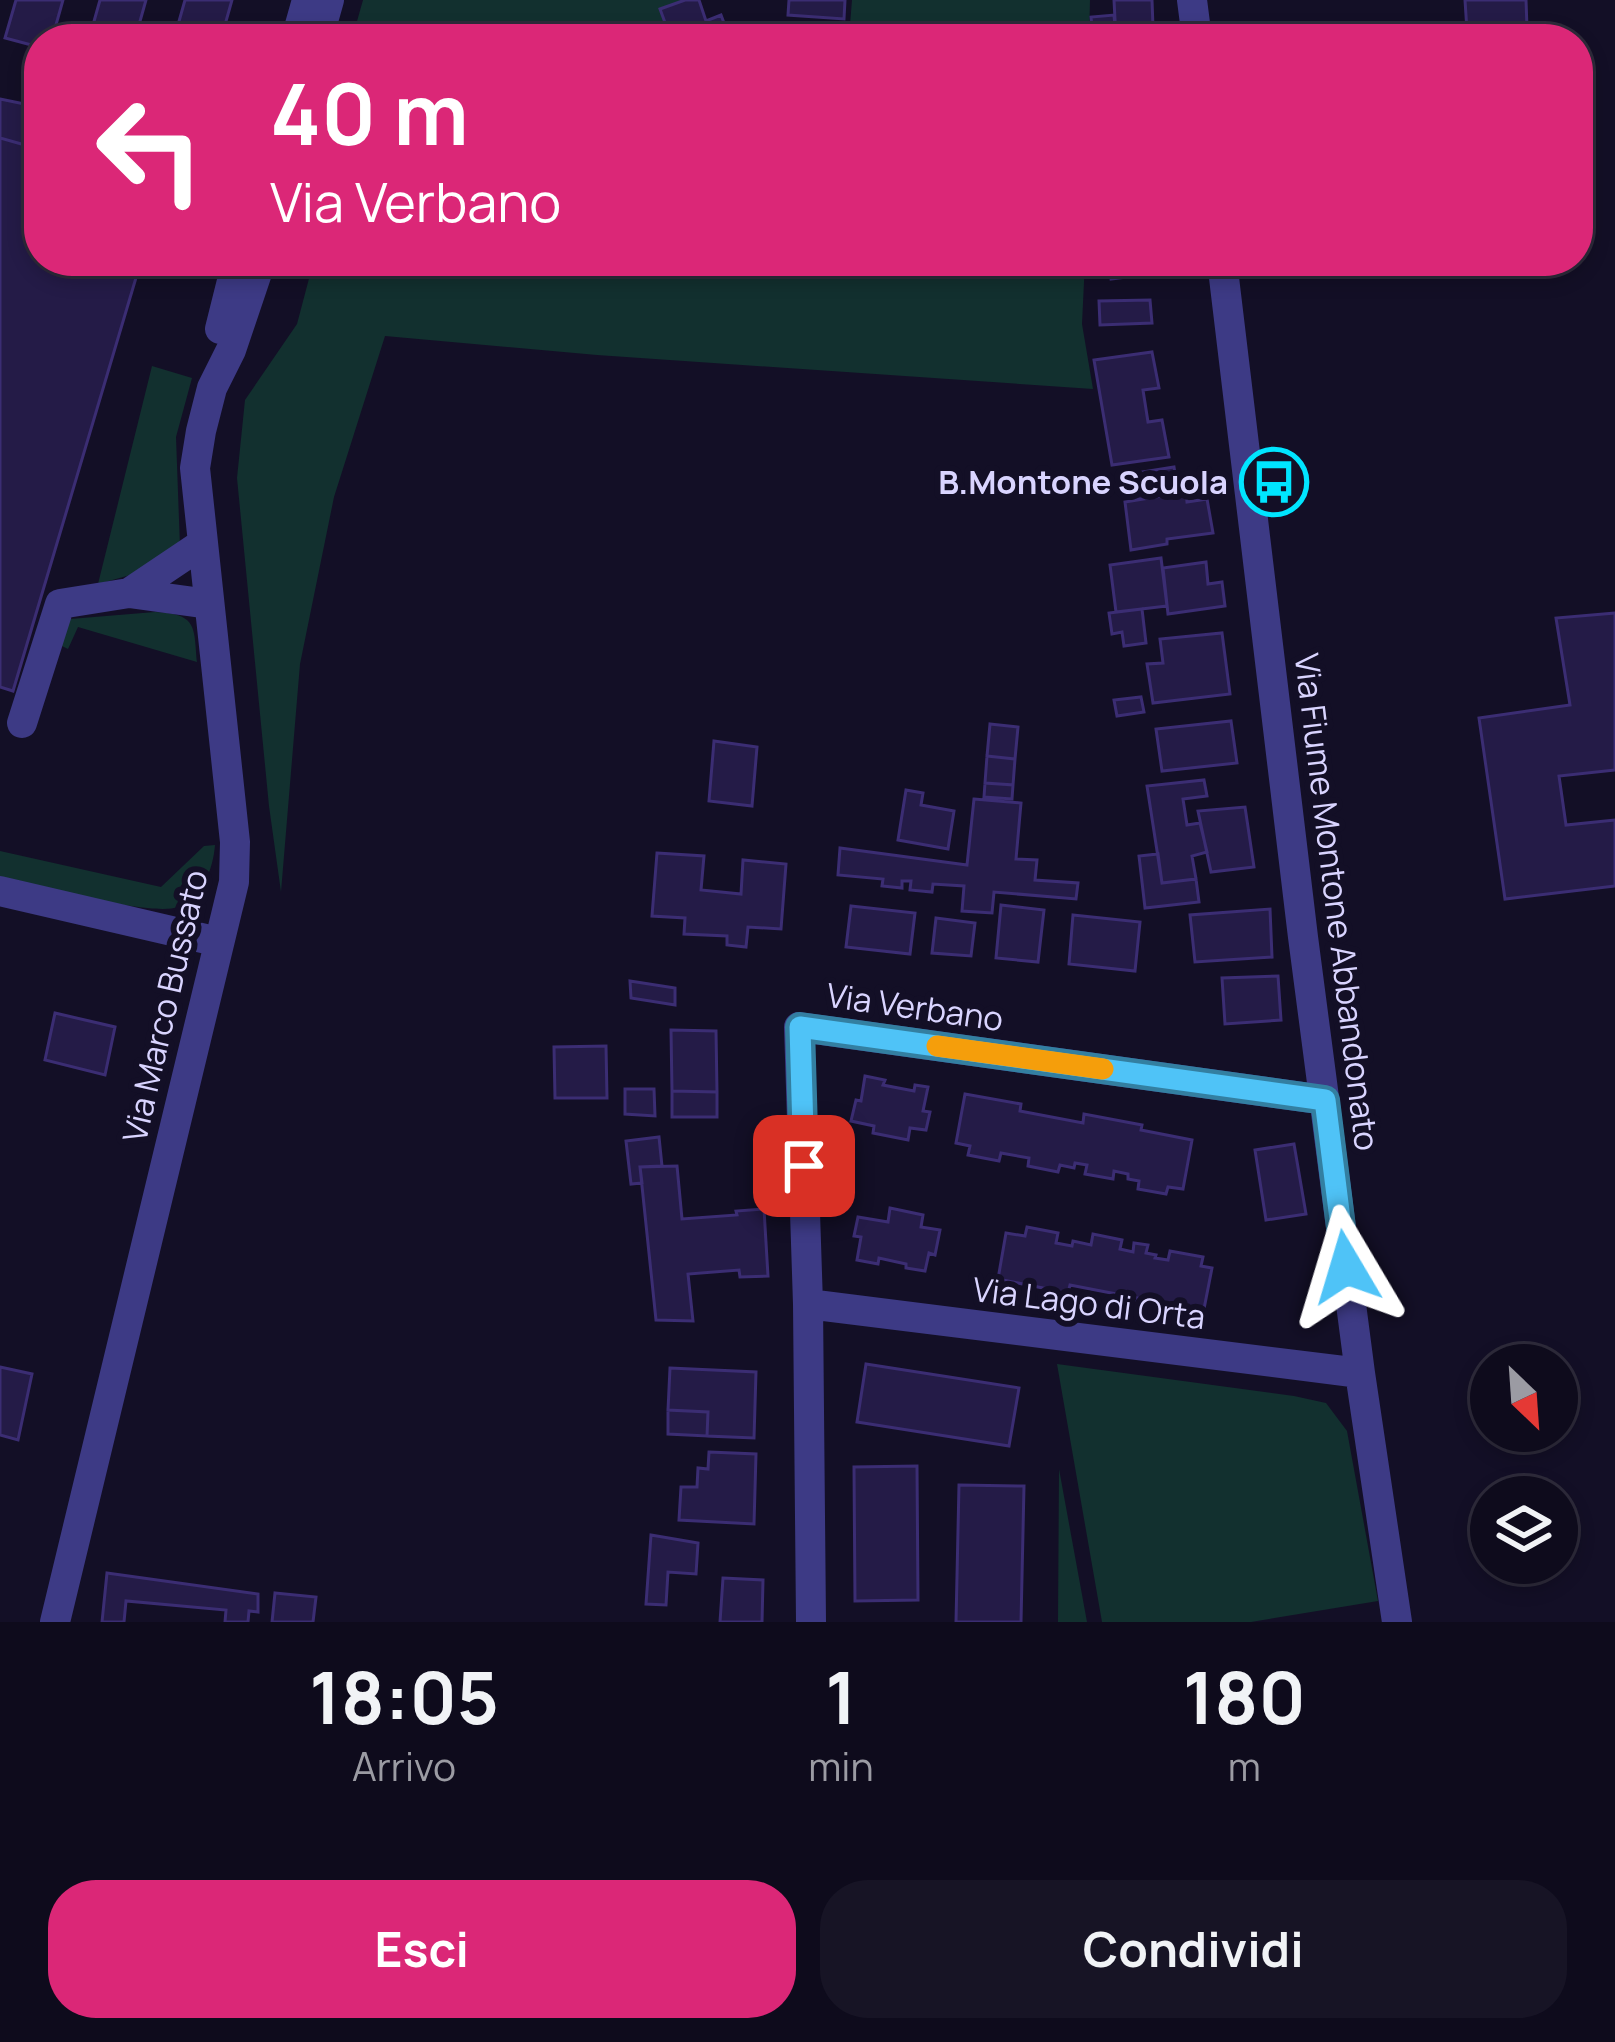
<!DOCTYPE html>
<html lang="it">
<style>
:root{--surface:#0e0b1c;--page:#171425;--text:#f1f3f6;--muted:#9b9ba3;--line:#2e2b3b;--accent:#db2777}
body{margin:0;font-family:Manrope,sans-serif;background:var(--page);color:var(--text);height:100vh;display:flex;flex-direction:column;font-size:45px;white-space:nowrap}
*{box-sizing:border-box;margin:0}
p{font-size:39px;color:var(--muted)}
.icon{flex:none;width:66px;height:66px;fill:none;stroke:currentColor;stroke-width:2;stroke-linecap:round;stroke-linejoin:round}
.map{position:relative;height:1622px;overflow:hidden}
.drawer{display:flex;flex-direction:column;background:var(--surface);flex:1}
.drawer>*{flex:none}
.guide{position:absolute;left:24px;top:24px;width:1569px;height:252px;border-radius:48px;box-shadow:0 6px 18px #0003,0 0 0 3px var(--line);background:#db2777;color:#fff;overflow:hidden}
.needle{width:78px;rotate:155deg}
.controls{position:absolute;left:1470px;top:1344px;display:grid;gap:24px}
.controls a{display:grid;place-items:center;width:108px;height:108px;border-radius:50%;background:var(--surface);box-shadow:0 6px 18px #0003,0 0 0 3px var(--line);font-size:60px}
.pin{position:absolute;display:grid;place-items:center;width:102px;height:102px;color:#fff;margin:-51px;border-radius:24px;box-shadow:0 6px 18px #0006}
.me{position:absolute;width:132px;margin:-66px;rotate:353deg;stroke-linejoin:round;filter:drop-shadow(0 0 9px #0008)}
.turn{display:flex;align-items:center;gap:42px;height:252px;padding:0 48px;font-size:54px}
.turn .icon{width:156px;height:156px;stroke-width:2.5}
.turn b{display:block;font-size:84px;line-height:102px}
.eta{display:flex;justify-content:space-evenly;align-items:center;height:204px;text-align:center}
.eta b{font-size:72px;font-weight:700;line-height:84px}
.action{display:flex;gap:24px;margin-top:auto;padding:24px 48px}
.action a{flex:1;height:138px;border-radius:48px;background:var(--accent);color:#fff;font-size:48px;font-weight:700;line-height:138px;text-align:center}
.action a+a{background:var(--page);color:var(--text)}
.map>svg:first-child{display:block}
.green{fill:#12302f}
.building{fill:#241b47;stroke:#3b2d73;stroke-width:3}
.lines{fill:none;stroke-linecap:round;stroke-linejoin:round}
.minor{stroke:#3d3a85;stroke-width:30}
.route-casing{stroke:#337fa1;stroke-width:30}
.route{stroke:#4fc3f7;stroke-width:21}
.slow{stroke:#f59e0b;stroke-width:21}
.labels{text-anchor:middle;stroke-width:12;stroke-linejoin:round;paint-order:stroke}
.poi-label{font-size:33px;font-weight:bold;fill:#d9d4ff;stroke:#130f26;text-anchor:end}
.street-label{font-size:33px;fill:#d9d4ff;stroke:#130f26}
</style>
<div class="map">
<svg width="1615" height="1622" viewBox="0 0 1615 1622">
<rect width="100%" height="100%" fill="#130f26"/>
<path class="green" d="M 363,0 L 685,0 L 660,9 L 671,39 L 352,39 Z
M 852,0 L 1090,0 L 1089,39 L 779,39 L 788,21 L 850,25 Z
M 310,261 L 1085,261 L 1082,324 L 1093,389 L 597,355 L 385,336 L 334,497 L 300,664 L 281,892 L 269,806 L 237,478 L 245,400 L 297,324 L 311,271 Z
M 152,366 L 192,378 L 176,437 L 180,547 L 141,572 L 98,584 Z
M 155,612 C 197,614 194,626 197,662 L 78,627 L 68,649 L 60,645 L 70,619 Z
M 215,845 C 213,869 203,897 178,907 C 151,917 34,885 0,877 L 0,851 L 161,887 L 204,846 Z
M 1057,1364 L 1294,1396 L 1326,1403 L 1347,1431 L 1378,1601 L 1251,1622 L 1102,1622 Z
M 1059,1469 L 1087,1622 L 1058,1622 Z"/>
<path class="building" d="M 16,0 L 63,0 L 52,39 L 39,39 L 39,47 L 5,38 Z
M 100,0 L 146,0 L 135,39 L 89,39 Z
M 185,0 L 232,0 L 221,39 L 174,39 Z
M 685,0 L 699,0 L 706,21 L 721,15 L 730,39 L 671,39 L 660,9 Z
M 789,0 L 845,0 L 844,19 L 788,15 Z
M 1114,0 L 1152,0 L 1153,27 L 1125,27 L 1127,39 L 1116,39 Z
M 1465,0 L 1526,0 L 1527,28 L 1467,31 Z
M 1114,15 L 1116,39 L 1093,39 L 1091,17 Z
M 1527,28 L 1528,39 L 1468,39 L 1467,31 Z
M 1386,30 L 1388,39 L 1336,39 L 1335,34 Z
M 0,99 L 39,107 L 39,149 L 0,138 Z
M 0,138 L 39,149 L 39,261 L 141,261 L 13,691 L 0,687 Z
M 1108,261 L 1204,261 L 1204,267 L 1111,279 Z
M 1150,300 L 1152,323 L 1100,325 L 1099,301 Z
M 1152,352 L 1159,388 L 1143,390 L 1148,422 L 1162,420 L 1169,457 L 1112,465 L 1094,360 Z
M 1174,467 L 1178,493 L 1135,500 L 1130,474 Z
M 1186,492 L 1187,502 L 1207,499 L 1213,533 L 1167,539 L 1167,544 L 1131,550 L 1125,502 Z
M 1161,558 L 1167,606 L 1116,612 L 1110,565 Z
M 1206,562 L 1208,584 L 1222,582 L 1225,606 L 1168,614 L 1163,568 Z
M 1142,609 L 1146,643 L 1124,646 L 1122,632 L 1112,634 L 1109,613 Z
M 1615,613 L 1615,770 L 1559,776 L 1566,825 L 1615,820 L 1615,886 L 1505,899 L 1479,718 L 1570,705 L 1556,618 Z
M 1222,633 L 1230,694 L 1153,703 L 1147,664 L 1163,663 L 1160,639 Z
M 1141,697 L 1144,712 L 1117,716 L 1114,700 Z
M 1231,721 L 1237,763 L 1162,771 L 1156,729 Z
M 990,724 L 1018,727 L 1015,759 L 987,756 Z
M 714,741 L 757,747 L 752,806 L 709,801 Z
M 987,756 L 1015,759 L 1013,785 L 985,783 Z
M 1204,780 L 1207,796 L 1183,799 L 1187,825 L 1200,823 L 1207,852 L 1192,856 L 1196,879 L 1162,883 L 1147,786 Z
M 985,783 L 1013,785 L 1012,799 L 984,797 Z
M 906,790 L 923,793 L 921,805 L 954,811 L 948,849 L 898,840 Z
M 974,799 L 1021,803 L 1016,859 L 1037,860 L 1035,880 L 1078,883 L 1076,899 L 994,892 L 992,913 L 962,911 L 964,886 L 933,884 L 932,892 L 910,890 L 911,881 L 902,881 L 902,888 L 882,886 L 883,879 L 838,875 L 840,848 L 967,865 Z
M 1245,807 L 1254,867 L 1211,872 L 1198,811 Z
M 657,853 L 704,856 L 701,890 L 741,894 L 743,860 L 786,864 L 781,929 L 748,927 L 746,947 L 727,945 L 727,936 L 684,934 L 685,918 L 652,916 Z
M 1158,854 L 1162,883 L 1196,879 L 1199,902 L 1145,908 L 1139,856 Z
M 1001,905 L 1044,910 L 1038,962 L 996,958 Z
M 851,906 L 915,913 L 910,954 L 846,947 Z
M 1270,909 L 1272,957 L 1195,962 L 1190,915 Z
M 1073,915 L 1140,922 L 1135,971 L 1069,964 Z
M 936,918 L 975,923 L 971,956 L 932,953 Z
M 1278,976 L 1281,1020 L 1225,1024 L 1222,978 Z
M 630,981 L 675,988 L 675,1005 L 631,998 Z
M 55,1013 L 115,1027 L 105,1075 L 45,1060 Z
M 671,1030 L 716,1031 L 717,1092 L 672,1091 Z
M 606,1046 L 607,1098 L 555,1098 L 554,1047 Z
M 865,1076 L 885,1080 L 883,1085 L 914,1091 L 915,1085 L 928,1087 L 923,1111 L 930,1112 L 926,1130 L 910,1128 L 908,1140 L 873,1133 L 874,1126 L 851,1121 L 856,1100 L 861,1101 Z
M 625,1089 L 654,1089 L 655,1116 L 625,1114 Z
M 672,1091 L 717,1092 L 717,1117 L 672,1117 Z
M 965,1094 L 1021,1104 L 1020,1111 L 1083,1123 L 1084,1114 L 1142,1125 L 1141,1130 L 1192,1140 L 1183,1189 L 1168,1187 L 1166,1194 L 1138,1189 L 1139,1181 L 1128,1179 L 1128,1174 L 1114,1171 L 1113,1179 L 1085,1174 L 1087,1165 L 1075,1163 L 1074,1168 L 1060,1165 L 1058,1172 L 1028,1166 L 1029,1158 L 1001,1153 L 999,1161 L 968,1155 L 970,1146 L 956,1143 Z
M 659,1137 L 662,1166 L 640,1167 L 642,1183 L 631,1184 L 626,1141 Z
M 1294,1144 L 1306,1214 L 1266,1220 L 1255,1150 Z
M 677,1166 L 682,1219 L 737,1215 L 736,1211 L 764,1209 L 768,1276 L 740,1277 L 739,1270 L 688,1274 L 693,1321 L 656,1320 L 640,1167 Z
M 890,1208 L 923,1215 L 921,1227 L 940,1230 L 935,1255 L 929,1253 L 925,1271 L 906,1268 L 906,1264 L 879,1258 L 878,1264 L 857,1260 L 861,1237 L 854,1236 L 858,1217 L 888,1222 Z
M 1027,1227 L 1058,1233 L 1056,1243 L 1072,1246 L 1073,1241 L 1091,1245 L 1093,1234 L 1122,1240 L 1120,1249 L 1133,1252 L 1134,1243 L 1148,1245 L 1146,1253 L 1156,1255 L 1155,1258 L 1168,1260 L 1170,1251 L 1203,1257 L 1201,1266 L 1212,1268 L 1203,1314 L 1136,1302 L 1137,1298 L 1070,1285 L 1068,1293 L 998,1279 L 1006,1233 L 1025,1236 Z
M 866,1364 L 1019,1388 L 1009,1446 L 857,1422 Z
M 0,1367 L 32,1374 L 18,1440 L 0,1435 Z
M 670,1368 L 756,1372 L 754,1438 L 707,1436 L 708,1412 L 668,1410 Z
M 668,1410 L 708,1412 L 707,1436 L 668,1434 Z
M 709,1452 L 756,1454 L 754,1524 L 679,1520 L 681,1487 L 697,1487 L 698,1468 L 708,1469 Z
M 917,1466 L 918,1600 L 855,1601 L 854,1467 Z
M 959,1485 L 1024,1486 L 1021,1622 L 956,1622 Z
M 651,1535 L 698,1543 L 696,1574 L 668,1572 L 666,1605 L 646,1604 Z
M 107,1573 L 258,1594 L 258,1612 L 249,1611 L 248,1622 L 225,1622 L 226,1610 L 126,1601 L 124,1622 L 102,1622 Z
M 723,1578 L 763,1580 L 762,1622 L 720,1622 Z
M 275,1593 L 316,1597 L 313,1622 L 272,1622 Z"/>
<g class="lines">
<path class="minor" d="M 1192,0 L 1197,39
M 296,39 L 307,0
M 318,39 L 329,0
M 1222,261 L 1303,937 L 1360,1373 L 1397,1622
M 220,329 L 237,261
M 129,593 L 202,544
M 22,723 L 60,604 L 129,593 L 209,604
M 0,891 L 219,942
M 808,1304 L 1360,1373
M 55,1622 L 234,882 L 235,842 L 195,468 L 201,431 L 212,388 L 231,350 L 261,261
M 811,1622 L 808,1304 L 799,1027 L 1325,1100"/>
</g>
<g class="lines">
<g class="route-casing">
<path id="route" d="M 804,1166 L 800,1027 L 1325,1100 L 1346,1267"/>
</g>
<use href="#route" class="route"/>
<path class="slow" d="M 937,1046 L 1103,1069"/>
</g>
<defs>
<g id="bus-ring" transform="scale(3.45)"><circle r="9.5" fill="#130f26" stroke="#00e5ff" stroke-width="1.5"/><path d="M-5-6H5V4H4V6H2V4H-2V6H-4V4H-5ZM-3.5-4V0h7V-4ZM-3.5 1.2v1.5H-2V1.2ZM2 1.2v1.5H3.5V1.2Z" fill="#00e5ff"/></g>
</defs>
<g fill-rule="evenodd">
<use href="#bus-ring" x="1274" y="482"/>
</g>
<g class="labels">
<g class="poi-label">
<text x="1228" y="494">B.Montone Scuola</text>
</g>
<g class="street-label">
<text transform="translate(1337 902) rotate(83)" y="12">Via Fiume Montone Abbandonato</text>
<text transform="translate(165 1006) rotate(-77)" y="12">Via Marco Bussato</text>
<text transform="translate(915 1007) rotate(8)" y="12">Via Verbano</text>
<text transform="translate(1089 1303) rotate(7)" y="12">Via Lago di Orta</text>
</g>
</g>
</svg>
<div class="controls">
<a><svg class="needle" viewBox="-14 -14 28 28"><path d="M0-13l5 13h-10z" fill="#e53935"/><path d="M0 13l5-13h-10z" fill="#9b9ba3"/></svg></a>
<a><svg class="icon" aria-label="layers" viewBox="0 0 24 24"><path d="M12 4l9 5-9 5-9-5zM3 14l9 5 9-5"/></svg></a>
</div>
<div class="pin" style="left:804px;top:1166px;background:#d93025"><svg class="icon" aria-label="arrive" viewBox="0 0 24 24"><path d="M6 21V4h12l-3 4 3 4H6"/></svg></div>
<svg class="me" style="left:1346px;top:1267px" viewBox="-20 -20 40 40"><path d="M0-17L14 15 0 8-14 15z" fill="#4fc3f7" stroke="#fff" stroke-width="4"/></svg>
<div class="guide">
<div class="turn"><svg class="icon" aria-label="left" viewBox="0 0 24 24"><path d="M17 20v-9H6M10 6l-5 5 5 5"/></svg><div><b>40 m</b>Via Verbano</div></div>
</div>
</div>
<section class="drawer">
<div class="eta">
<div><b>18:05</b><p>Arrivo</p></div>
<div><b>1</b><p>min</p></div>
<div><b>180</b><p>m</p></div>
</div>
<div class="action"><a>Esci</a><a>Condividi</a></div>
</section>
